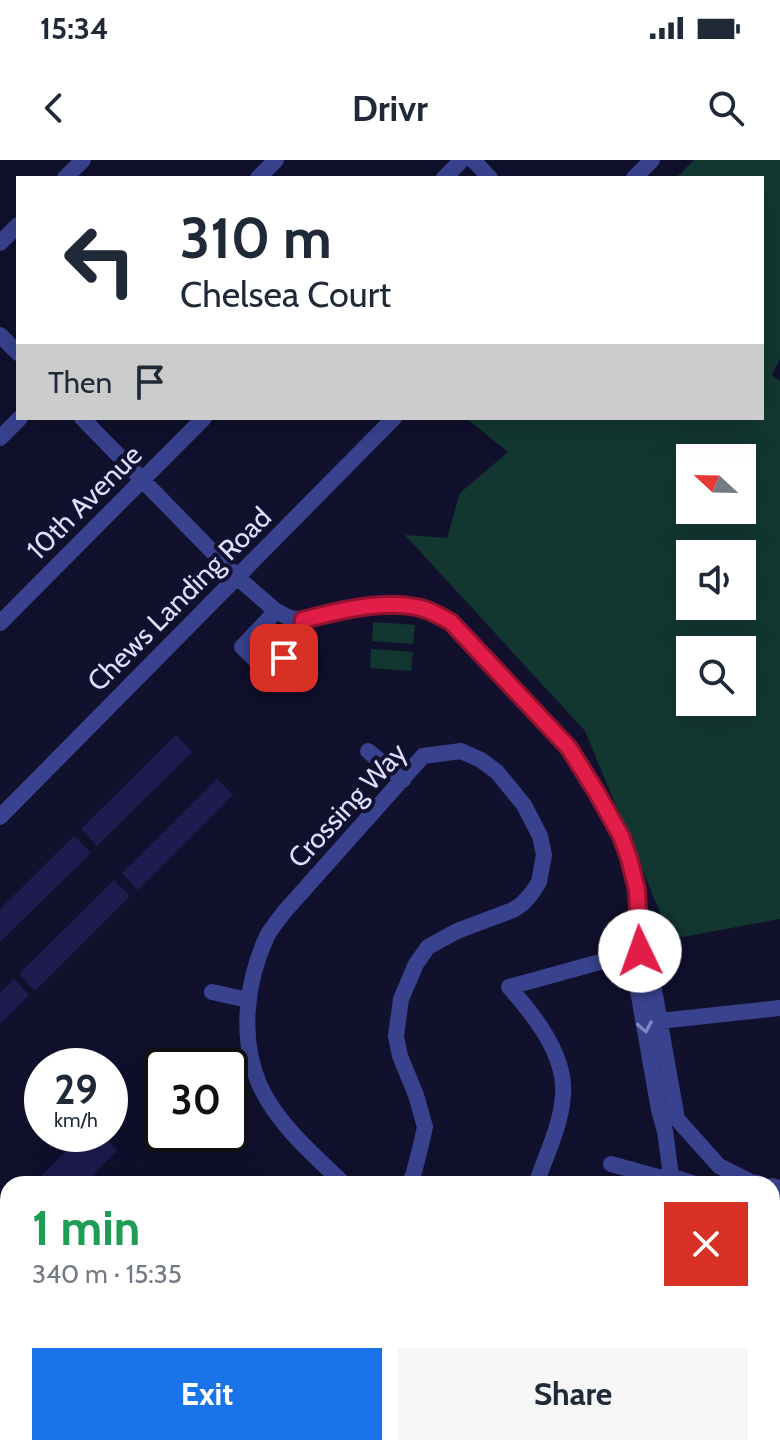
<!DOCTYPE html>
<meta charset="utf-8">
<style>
:root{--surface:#fff;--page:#f6f6f7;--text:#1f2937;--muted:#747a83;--accent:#1a73e8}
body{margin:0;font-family:Cabin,sans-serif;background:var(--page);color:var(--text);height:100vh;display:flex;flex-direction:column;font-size:30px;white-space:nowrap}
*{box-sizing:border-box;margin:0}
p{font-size:26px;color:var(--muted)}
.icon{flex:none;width:44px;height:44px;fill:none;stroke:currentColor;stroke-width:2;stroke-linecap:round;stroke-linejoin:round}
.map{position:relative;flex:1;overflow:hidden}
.sheet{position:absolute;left:0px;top:1016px;width:780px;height:280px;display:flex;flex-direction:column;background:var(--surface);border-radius:24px 24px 0 0;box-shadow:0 8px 32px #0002}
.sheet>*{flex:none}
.guide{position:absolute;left:16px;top:16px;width:748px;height:244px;border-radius:0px;box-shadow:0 8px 32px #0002;background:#fff;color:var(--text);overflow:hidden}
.needle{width:52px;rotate:292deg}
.controls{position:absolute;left:676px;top:284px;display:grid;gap:16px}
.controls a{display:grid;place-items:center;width:80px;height:80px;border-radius:0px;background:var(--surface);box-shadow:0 8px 32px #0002;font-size:40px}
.speed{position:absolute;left:24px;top:888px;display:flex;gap:16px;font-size:40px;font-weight:700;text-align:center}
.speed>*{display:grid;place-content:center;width:104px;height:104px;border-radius:50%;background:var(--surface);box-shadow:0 8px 32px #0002;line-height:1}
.speed small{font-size:20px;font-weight:400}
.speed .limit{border:4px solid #111;border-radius:12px;background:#fff;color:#111}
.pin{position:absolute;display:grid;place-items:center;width:68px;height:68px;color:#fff;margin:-34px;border-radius:16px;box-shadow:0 4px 12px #0006}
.me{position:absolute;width:88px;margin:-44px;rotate:357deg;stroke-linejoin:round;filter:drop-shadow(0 0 6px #0008)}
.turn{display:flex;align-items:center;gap:28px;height:168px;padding:0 32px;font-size:36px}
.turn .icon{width:104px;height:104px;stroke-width:2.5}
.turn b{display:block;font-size:56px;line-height:68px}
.then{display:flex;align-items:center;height:76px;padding:0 32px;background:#0003;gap:16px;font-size:30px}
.round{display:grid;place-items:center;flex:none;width:84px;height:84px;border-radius:0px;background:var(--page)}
.head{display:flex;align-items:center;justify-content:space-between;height:136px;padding:0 32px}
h1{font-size:48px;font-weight:700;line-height:60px;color:#1e9e55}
.action{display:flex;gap:16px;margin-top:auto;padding:16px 32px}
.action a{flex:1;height:92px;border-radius:0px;background:var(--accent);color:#fff;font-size:32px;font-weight:700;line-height:92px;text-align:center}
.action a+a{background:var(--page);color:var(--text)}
.status{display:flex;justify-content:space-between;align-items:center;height:56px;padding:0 40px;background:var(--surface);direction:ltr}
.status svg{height:22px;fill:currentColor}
header{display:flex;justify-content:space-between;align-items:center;height:104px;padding:0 32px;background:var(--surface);font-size:36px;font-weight:700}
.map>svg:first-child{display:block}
.green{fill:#123731;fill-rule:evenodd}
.building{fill:#1e1b4f}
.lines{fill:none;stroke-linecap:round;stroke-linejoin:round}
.minor{stroke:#38428e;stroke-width:16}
.oneway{stroke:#8288c1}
.route-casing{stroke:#92132f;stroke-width:20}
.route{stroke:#e11d48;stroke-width:14}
.labels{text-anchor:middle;stroke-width:8;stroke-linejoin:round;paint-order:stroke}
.street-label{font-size:28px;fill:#dcddff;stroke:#11102d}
</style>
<div class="status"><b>15:34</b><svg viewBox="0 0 49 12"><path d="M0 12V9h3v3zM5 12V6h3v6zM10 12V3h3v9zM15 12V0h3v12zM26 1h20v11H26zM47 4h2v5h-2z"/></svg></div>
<header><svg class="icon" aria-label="back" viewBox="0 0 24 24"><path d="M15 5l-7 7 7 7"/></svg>Drivr<svg class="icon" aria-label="search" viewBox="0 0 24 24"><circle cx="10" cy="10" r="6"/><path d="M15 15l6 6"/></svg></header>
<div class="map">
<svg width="780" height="1296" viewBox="0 0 780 1296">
<rect width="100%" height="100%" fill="#11102d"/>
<path class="green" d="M 694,0 L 780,0 L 780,199 L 772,215 L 780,221 L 780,759 L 671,779 L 585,571 L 405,375 L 447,378 L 460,333 L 508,292 L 466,258 L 762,258 L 762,18 L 676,18 ZM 690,298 L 742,298 L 742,350 L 690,350 ZM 690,394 L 742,394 L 742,446 L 690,446 ZM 690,490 L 742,490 L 742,542 L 690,542 Z
M 373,462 L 415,465 L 413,484 L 372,481 Z
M 371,489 L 413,492 L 411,511 L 370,508 Z"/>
<path class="building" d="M 176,575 L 192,592 L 97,686 L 81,669 Z
M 217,619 L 233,635 L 138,730 L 122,713 Z
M 74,676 L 91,693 L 0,782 L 0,749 Z
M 114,720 L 130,736 L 35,831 L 19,814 Z
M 14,819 L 29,835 L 0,864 L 0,833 Z
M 82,974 L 101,974 L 117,990 L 85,1024 L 34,1024 Z
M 8,1044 L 8,1082 L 0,1085 L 0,1047 Z"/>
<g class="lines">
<path class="minor" d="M 473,0 L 490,18
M 65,18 L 83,0
M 258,18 L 276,0
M 444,18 L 462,0
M 634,18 L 652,0
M 0,83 L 18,65
M 0,175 L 18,193
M 82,258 L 237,417 L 276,451 L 290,458 L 303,460 L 342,449 L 395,445 L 415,447 L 434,452 L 451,462 L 569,588 L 597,633 L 621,676 L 629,698 L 637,730 L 640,791 L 634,808 L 659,950 L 665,971 L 671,1016
M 0,278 L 20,258
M 276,451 L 242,487 L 269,513 L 300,483 L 303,460
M 0,463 L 204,258
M 368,591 L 403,620
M 0,657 L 394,258
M 640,791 L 650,807 L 677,959 L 719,1006 L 751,1022 L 761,1024
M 212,832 L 248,840
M 659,861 L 780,848
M 611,1004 L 658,1017 L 671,1016 L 695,1024
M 344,1024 C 314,995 278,965 260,926 C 239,878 246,822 267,776 C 272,767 279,759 285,751 L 423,596 L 461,591 L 481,600 L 497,612 L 524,645 L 540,676 L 544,695 L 539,722 L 532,733 L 522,744 L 513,750 L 457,771 L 428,787 L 416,804 L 401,839 L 396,876 L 400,896 L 416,935 L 425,967 L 420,989 L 413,1016 L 408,1024
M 536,1024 C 546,995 561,966 563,935 C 566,895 534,855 509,827 L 640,791
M 772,1026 L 780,1028
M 772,1047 L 780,1049
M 0,1236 L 8,1237
M 83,1288 L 90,1296
M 702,1288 L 727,1296
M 547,1296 L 550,1288"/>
</g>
<defs><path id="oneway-chevron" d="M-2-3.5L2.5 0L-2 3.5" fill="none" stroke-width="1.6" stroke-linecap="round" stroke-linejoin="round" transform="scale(2)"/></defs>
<use class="oneway" href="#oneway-chevron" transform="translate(645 867) rotate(80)"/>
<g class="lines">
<g class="route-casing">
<path id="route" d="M 284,498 L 300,483 L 303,460 C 337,451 381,440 416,447 C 429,449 440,456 451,462 L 569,588 L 597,633 L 621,676 L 629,698 L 637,730 L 640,791"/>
</g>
<use href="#route" class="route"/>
</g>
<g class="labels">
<g class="street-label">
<text transform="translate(84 342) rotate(-45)" y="10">10th Avenue</text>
<text transform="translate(179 439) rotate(-45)" y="10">Chews Landing Road</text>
<text transform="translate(347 645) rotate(-47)" y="10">Crossing Way</text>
</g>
</g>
</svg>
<div class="controls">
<a><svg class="needle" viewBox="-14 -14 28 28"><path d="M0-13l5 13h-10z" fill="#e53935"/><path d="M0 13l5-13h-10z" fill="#747a83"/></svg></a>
<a><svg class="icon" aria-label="sound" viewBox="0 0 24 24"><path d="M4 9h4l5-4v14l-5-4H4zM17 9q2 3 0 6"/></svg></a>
<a><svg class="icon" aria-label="search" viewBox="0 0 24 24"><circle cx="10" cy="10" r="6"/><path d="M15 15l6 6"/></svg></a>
</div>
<div class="speed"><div>29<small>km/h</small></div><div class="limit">30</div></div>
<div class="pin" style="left:284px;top:498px;background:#d93025"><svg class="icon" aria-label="arrive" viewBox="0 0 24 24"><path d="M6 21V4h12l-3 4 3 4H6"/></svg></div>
<svg class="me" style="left:640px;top:791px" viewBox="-20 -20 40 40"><circle r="19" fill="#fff"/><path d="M0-13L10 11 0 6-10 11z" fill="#e11d48"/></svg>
<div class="guide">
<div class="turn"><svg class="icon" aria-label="left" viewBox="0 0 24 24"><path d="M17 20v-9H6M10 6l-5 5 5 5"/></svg><div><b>310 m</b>Chelsea Court</div></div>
<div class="then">Then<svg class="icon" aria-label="arrive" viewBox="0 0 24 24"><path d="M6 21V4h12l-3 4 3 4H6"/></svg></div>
</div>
<section class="sheet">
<div class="head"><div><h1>1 min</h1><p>340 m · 15:35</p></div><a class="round" style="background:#d93025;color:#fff"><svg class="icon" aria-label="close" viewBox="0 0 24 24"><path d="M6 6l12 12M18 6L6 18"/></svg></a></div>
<div class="action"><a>Exit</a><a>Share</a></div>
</section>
</div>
